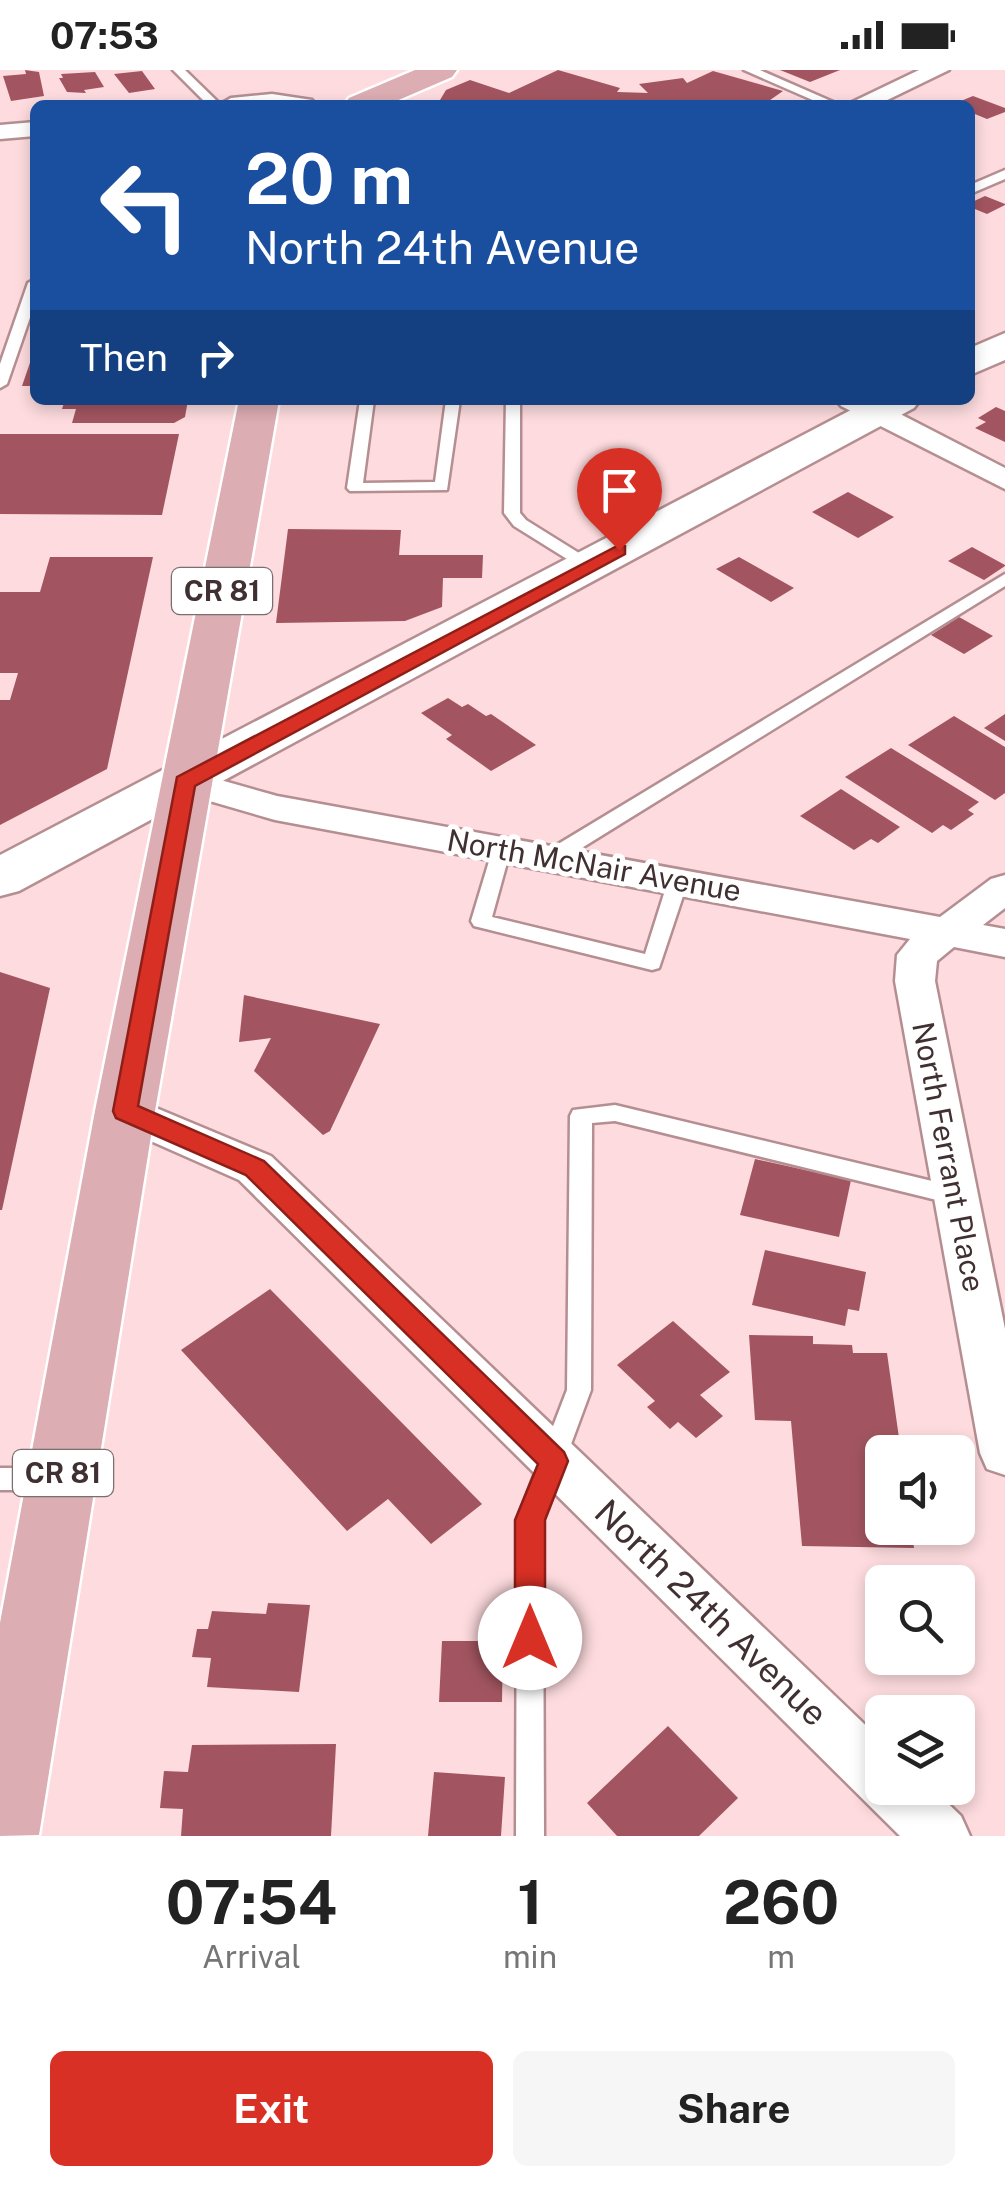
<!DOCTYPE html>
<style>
:root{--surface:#fff;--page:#f6f6f6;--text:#222;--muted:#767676;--accent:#d93025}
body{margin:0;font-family:"Public Sans",sans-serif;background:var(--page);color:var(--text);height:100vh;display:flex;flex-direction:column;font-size:38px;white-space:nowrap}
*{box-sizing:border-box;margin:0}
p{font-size:32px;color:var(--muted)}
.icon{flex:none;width:55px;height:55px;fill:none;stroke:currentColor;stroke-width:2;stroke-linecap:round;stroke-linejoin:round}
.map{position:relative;height:1766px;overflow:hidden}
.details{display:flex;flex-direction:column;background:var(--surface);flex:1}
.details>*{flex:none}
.guide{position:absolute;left:30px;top:30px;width:945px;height:305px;border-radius:15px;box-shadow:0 5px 15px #0003;background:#1a4fa0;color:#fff;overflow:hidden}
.buttons{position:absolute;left:865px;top:1365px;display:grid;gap:20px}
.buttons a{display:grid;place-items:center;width:110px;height:110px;border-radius:15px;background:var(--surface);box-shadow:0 5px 15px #0003;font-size:50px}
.pin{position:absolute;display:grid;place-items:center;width:85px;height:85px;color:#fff;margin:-102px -42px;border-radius:50% 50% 50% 0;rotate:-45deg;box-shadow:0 0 10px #0007}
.pin .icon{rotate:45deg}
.me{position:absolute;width:110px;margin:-55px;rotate:0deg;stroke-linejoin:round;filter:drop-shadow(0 0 8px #0008)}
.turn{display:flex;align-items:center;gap:35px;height:210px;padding:0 50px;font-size:45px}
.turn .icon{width:130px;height:130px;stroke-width:2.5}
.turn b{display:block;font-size:70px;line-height:85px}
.then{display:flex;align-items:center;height:95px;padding:0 50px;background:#0003;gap:20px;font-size:38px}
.eta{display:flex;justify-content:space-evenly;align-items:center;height:170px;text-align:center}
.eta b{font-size:60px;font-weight:700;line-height:70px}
.action{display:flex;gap:20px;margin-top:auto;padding:20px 50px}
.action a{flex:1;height:115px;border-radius:15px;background:var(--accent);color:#fff;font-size:40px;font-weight:700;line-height:115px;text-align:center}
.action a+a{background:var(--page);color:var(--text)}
.status{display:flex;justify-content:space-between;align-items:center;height:70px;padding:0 50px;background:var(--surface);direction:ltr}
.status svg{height:28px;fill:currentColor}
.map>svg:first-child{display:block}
.building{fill:#a25560}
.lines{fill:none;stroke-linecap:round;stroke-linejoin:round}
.lane-casing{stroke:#b58e91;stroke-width:5}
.street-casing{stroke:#b58e91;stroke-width:5}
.secondary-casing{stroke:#b58e91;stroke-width:5}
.primary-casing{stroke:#fff;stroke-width:5}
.lane{fill:#fff;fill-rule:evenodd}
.street{fill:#fff;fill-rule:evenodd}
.secondary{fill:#fff;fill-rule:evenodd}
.primary{fill:#dcadb3;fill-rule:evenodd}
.route{fill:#d93025;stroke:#8d1f18;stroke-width:2.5}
.labels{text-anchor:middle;stroke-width:10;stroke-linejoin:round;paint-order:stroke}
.shield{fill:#fff;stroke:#796e70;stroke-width:2.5}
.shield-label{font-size:28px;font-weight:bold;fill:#403032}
.street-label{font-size:30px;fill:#403032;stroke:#fff}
.near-street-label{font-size:35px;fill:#403032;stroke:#fff}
</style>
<div class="status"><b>07:53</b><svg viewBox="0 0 49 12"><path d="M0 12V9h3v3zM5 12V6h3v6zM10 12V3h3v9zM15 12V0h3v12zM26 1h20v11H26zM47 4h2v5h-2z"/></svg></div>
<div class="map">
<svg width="1005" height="1766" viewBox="0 0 1005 1766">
<rect width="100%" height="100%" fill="#fddbde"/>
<path class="building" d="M 25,0 L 39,2 L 44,26 L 11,31 L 3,6 L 26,4 Z
M 558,0 L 620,18 L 617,22 L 648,23 L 639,14 L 683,8 L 687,13 L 713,1 L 783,21 L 763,35 L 437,35 L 446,20 L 470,10 L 509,23 Z
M 780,0 L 840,0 L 810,12 Z
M 142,1 L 155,19 L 129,23 L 114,4 Z
M 95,2 L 104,17 L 84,20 L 86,23 L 67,22 L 59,8 L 63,8 L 61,4 Z
M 973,26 L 1005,38 L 1005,42 L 987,49 L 970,42 L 970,35 L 951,35 Z
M 985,126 L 1005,134 L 1005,135 L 987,144 L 970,137 L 970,133 Z
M 34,281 L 35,316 L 22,316 Z
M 65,330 L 188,330 L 185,347 L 174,353 L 72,353 L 76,339 L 62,339 Z
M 996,337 L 1005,341 L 1005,372 L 975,358 L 986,352 L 978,348 Z
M 0,364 L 179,364 L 162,445 L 0,444 Z
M 848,422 L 894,447 L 858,468 L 812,442 Z
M 288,459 L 401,460 L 399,485 L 483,485 L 482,508 L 443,508 L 442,537 L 405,551 L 276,553 Z
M 972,477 L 1005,495 L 1005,496 L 984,510 L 948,491 Z
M 50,487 L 153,487 L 107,699 L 0,755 L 0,630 L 10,630 L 18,603 L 0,603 L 0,522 L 40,522 Z
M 739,487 L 794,518 L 771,532 L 716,499 Z
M 959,547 L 993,566 L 964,584 L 931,565 Z
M 448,628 L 462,637 L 468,634 L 486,646 L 491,644 L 536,675 L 491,701 L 446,669 L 452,665 L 421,643 Z
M 1005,644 L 1005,671 L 984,658 Z
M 954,646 L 1005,677 L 1005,723 L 995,730 L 908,675 Z
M 891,678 L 979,732 L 968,740 L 974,744 L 951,760 L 943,755 L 932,763 L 845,707 Z
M 841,719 L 900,757 L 878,773 L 871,769 L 854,780 L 800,746 Z
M 0,902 L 50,918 L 2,1140 L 0,1140 Z
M 244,925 L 380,954 L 330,1061 L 323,1065 L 254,1001 L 271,968 L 239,972 Z
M 755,1089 L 851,1110 L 839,1167 L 740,1145 Z
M 765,1180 L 866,1202 L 859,1241 L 848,1239 L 845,1256 L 752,1235 Z
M 270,1219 L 482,1434 L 431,1474 L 388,1429 L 347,1461 L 181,1280 Z
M 673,1251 L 730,1302 L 700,1325 L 723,1346 L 696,1368 L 678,1352 L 670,1359 L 647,1337 L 655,1331 L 617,1295 Z
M 749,1265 L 813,1266 L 813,1274 L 852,1275 L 853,1283 L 887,1283 L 901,1382 L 882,1382 L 882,1458 L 911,1458 L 914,1478 L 802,1476 L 791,1351 L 755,1350 Z
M 268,1533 L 310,1535 L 299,1622 L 207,1617 L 211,1588 L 192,1587 L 197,1559 L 208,1559 L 212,1541 L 266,1544 Z
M 442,1571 L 503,1571 L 502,1632 L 439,1632 Z
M 668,1656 L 738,1728 L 699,1766 L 617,1766 L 587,1733 Z
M 336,1674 L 331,1766 L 181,1766 L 183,1739 L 160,1738 L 164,1701 L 188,1702 L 192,1675 Z
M 434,1702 L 505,1707 L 501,1766 L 428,1766 Z"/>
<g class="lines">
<g class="lane-casing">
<path id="lane" d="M 173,0 L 185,0 L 221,35 L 208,35 Z
M 744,0 L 760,0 L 840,35 L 824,35 Z
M 1005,100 L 1005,109 L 970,124 L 970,115 Z
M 35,209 L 35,233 L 7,314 L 0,318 L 0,294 L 28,213 Z
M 360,330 L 374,330 L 363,413 L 435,412 L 446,330 L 460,330 L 447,420 L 350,421 L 347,418 Z
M 506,330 L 520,330 L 520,443 L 526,450 L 595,493 L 595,499 L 583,499 L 514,456 L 504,443 Z
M 1005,504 L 1005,516 L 559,792 L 545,792 L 542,787 L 545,782 Z
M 502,772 L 511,778 L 492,847 L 645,884 L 668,811 L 678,804 L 685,806 L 688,811 L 659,898 L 652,900 L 474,856 L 471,851 L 493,778 Z
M 615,1035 L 953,1116 L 961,1119 L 964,1125 L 961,1131 L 953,1134 L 615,1051 L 592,1053 L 591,1320 L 543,1450 L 544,1766 L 516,1766 L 517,1450 L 567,1320 L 570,1046 L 573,1040 Z
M 0,1398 L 50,1398 L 59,1401 L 63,1409 L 59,1417 L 50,1420 L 0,1420 Z"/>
</g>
<g class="street-casing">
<path id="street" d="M 919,0 L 949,0 L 877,35 L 846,35 Z
M 272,24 L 312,30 L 316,35 L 219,35 L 231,28 Z
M 35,52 L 35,66 L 0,69 L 0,55 Z
M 836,330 L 873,330 L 1005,398 L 1005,419 L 841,336 Z
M 185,700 L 277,726 L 940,847 L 991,809 L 1005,805 L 1005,838 L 983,855 L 1005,859 L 1005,887 L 954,877 L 937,891 L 935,911 L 1005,1259 L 1005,1405 L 987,1399 L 980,1383 L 895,911 L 897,885 L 910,869 L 275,750 L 172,720 L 167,712 L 172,704 Z
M 125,1025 L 271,1086 L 882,1671 L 882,1718 L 932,1718 L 961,1746 L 970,1766 L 900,1766 L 239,1110 L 110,1053 L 103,1041 L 110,1029 Z"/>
</g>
<g class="secondary-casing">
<path id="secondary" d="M 1005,263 L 1005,290 L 970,305 L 970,278 Z
M 870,330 L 920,330 L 914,338 L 19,821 L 0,826 L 0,785 Z"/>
</g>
<g class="primary-casing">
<path id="primary" d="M 415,0 L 457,0 L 452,7 L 387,35 L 344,35 L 349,28 Z
M 239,330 L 279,330 L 155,1041 L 39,1765 L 0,1766 L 0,1553 L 95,1041 Z"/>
</g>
<use href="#lane" class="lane"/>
<use href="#street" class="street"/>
<use href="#secondary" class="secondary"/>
<use href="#primary" class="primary"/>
</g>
<path class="route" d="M 619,475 L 625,476 L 625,484 L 195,716 L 138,1036 L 264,1091 L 564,1382 L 568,1391 L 545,1450 L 545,1568 L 541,1578 L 530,1583 L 519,1578 L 515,1568 L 515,1450 L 538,1394 L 246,1105 L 116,1048 L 113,1041 L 177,707 Z"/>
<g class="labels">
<g class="shield">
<rect x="172" y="498" width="100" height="46" rx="8"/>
<rect x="13" y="1380" width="100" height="46" rx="8"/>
</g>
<g class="shield-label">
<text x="222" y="531">CR 81</text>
<text x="63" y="1413">CR 81</text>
</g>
<g class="street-label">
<text transform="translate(594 796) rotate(10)" y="10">North McNair Avenue</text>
<text transform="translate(948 1087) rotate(79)" y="10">North Ferrant Place</text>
</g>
<g class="near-street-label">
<text transform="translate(711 1543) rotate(44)" y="12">North 24th Avenue</text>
</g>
</g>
</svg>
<div class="buttons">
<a><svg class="icon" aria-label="sound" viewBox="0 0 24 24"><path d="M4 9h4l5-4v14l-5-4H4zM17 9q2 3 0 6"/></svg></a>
<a><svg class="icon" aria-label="search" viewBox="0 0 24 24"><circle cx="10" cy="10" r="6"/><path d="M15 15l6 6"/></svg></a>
<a><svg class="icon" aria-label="layers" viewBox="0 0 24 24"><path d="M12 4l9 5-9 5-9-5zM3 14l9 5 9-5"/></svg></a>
</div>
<div class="pin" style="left:619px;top:480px;background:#d93025"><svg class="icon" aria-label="arrive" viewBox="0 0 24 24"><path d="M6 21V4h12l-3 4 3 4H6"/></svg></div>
<svg class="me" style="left:530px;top:1568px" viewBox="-20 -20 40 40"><circle r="19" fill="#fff"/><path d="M0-13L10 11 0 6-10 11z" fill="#d93025"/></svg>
<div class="guide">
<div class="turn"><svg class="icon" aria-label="left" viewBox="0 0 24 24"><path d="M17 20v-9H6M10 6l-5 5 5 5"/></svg><div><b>20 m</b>North 24th Avenue</div></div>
<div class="then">Then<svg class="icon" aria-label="right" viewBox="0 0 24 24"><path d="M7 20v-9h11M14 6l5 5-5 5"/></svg></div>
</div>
</div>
<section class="details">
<div class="eta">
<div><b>07:54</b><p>Arrival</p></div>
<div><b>1</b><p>min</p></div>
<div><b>260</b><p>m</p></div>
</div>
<div class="action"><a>Exit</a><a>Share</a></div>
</section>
